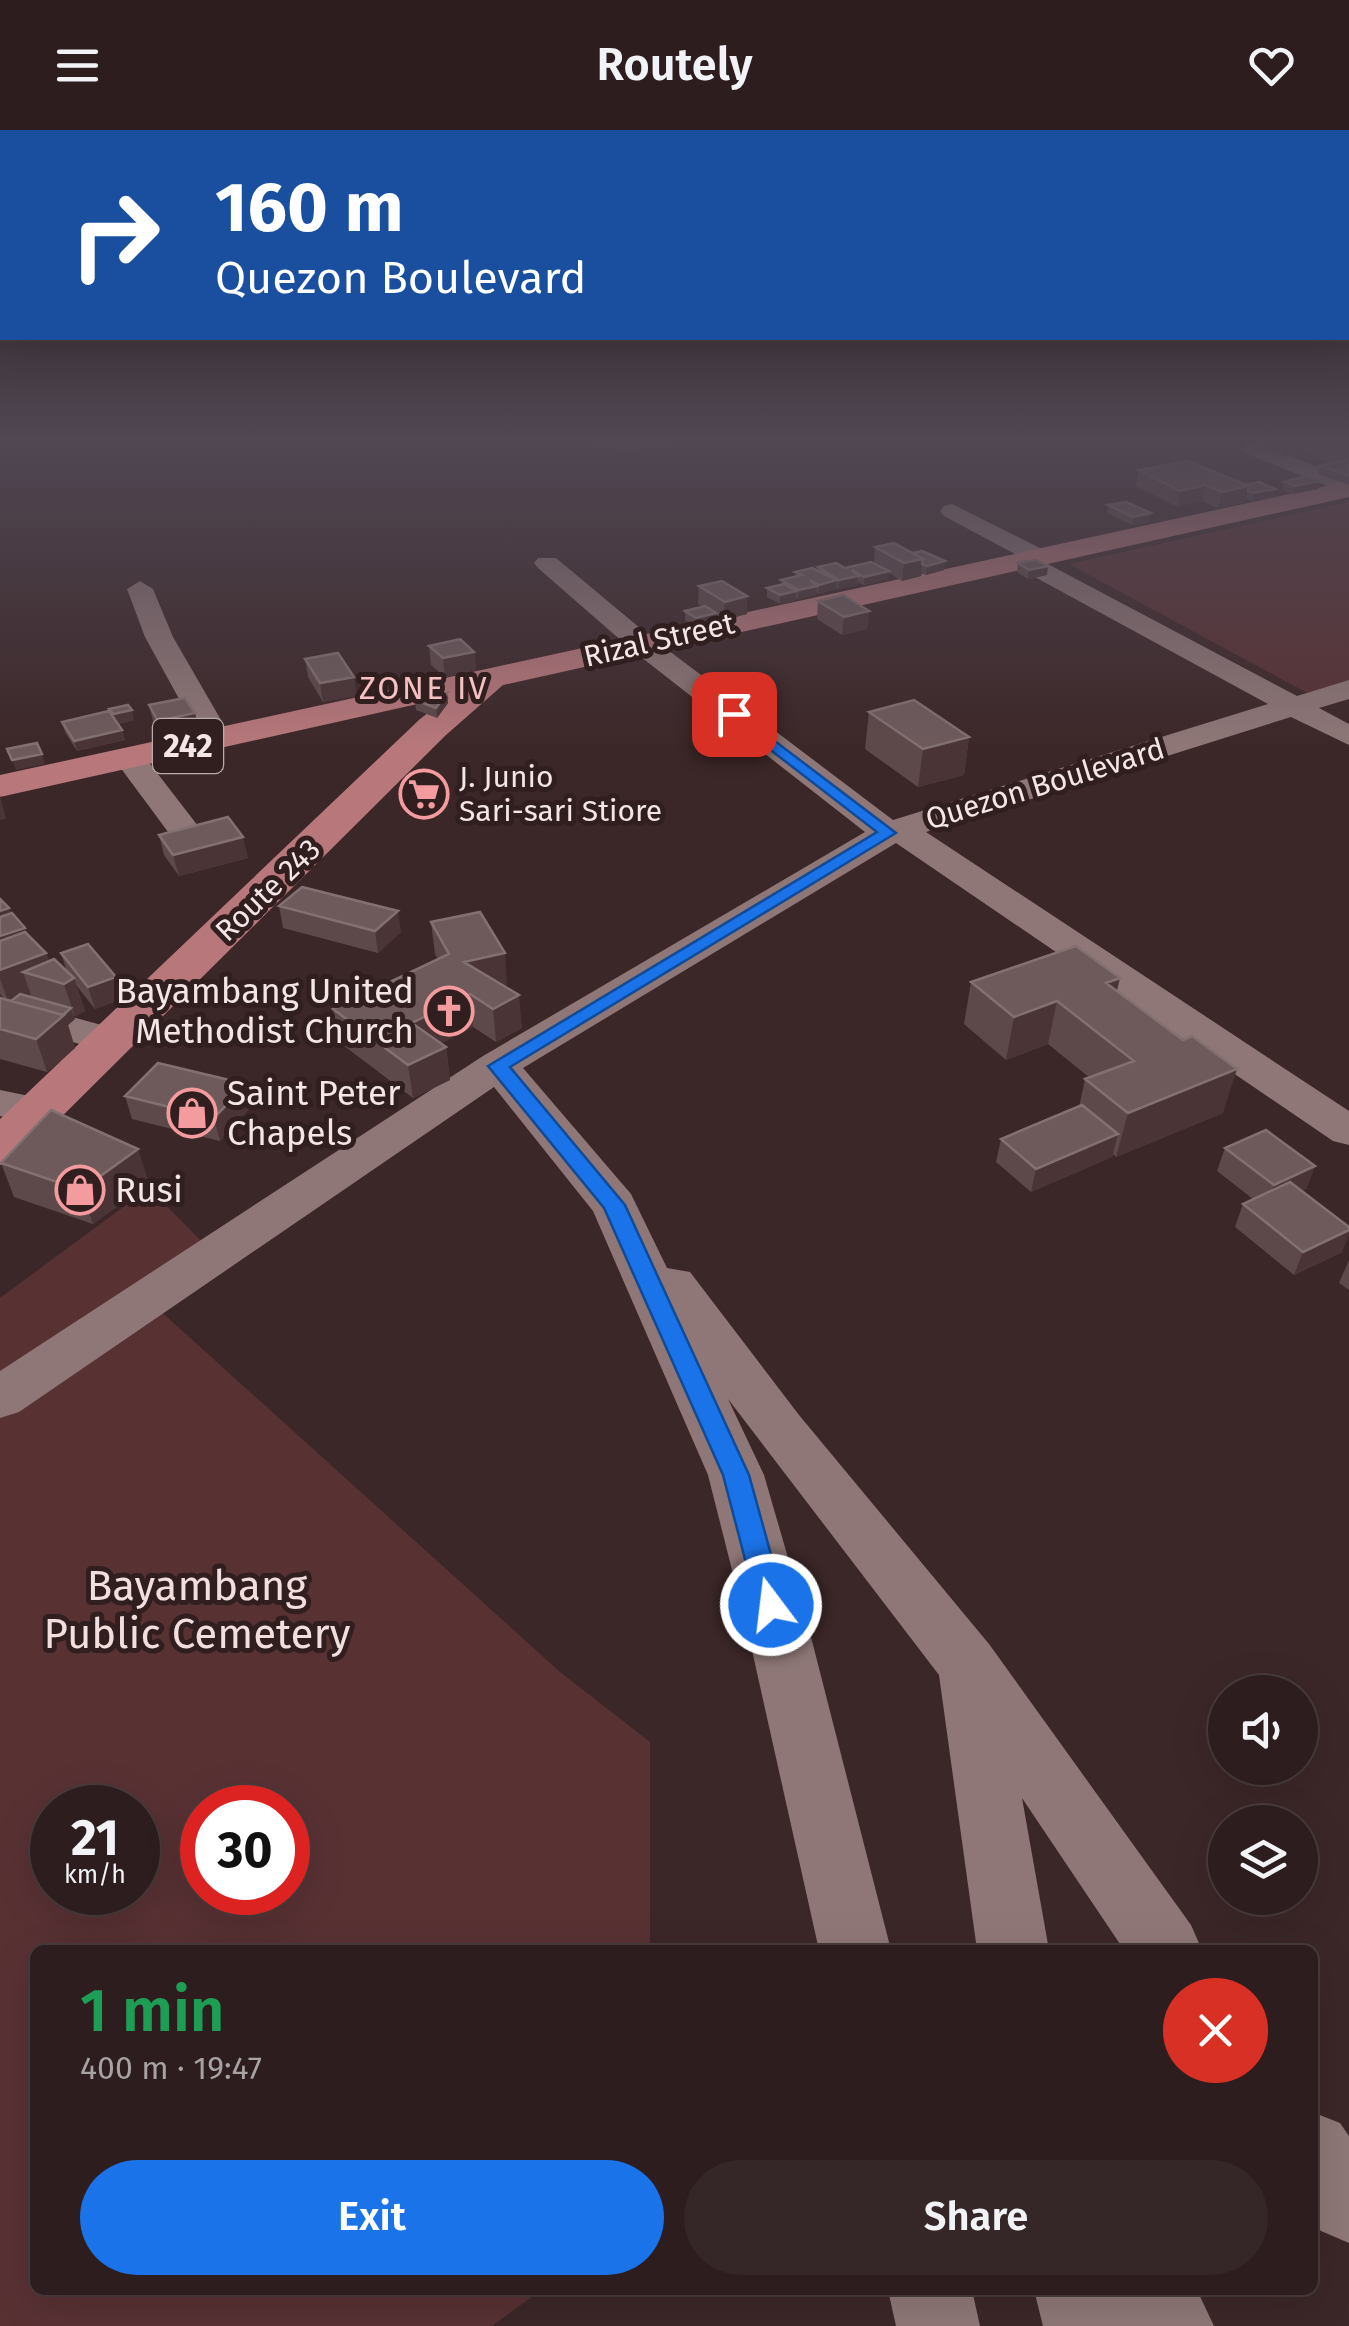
<!DOCTYPE html>
<meta charset="utf-8">
<style>
:root{--surface:#2d1d1e;--page:#352627;--text:#f1f3f6;--muted:#a7a2a4;--line:#483b3c;--accent:#1a73e8}
body{margin:0;font-family:"Fira Sans",sans-serif;background:var(--page);color:var(--text);height:100vh;display:flex;flex-direction:column;font-size:38px;white-space:nowrap}
*{box-sizing:border-box;margin:0}
p{font-size:32px;color:var(--muted)}
.icon{flex:none;width:55px;height:55px;fill:none;stroke:currentColor;stroke-width:2;stroke-linecap:round;stroke-linejoin:round}
.map{position:relative;flex:1;overflow:hidden}
.panel{position:absolute;left:30px;top:1815px;width:1288px;height:350px;display:flex;flex-direction:column;background:var(--surface);border-radius:15px;box-shadow:0 10px 40px #0002,0 0 0 2px var(--line)}
.panel>*{flex:none}
.top-card{position:absolute;left:0px;top:0px;width:1350px;height:210px;box-shadow:0 10px 40px #0002,0 0 0 2px var(--line);background:#1a4fa0;color:#fff;overflow:hidden}
.tools{position:absolute;left:1208px;top:1545px;display:grid;gap:20px}
.tools a{display:grid;place-items:center;width:110px;height:110px;border-radius:50%;background:var(--surface);box-shadow:0 10px 40px #0002,0 0 0 2px var(--line);font-size:50px}
.speed{position:absolute;left:30px;top:1655px;display:flex;gap:20px;font-size:50px;font-weight:700;text-align:center}
.speed>*{display:grid;place-content:center;width:130px;height:130px;border-radius:50%;background:var(--surface);box-shadow:0 10px 40px #0002,0 0 0 2px var(--line);line-height:1}
.speed small{font-size:25px;font-weight:400}
.speed .limit{border:15px solid #d22;background:#fff;color:#111}
.pin{position:absolute;display:grid;place-items:center;width:85px;height:85px;color:#fff;margin:-42px;border-radius:20px;box-shadow:0 5px 15px #0006}
.me{position:absolute;width:110px;margin:-55px;rotate:345deg;stroke-linejoin:round;filter:drop-shadow(0 0 8px #0008)}
.turn{display:flex;align-items:center;gap:35px;height:210px;padding:0 50px;font-size:45px}
.turn .icon{width:130px;height:130px;stroke-width:2.5}
.turn b{display:block;font-size:70px;line-height:85px}
.round{display:grid;place-items:center;flex:none;width:105px;height:105px;border-radius:52px;background:var(--page)}
.overview{display:flex;align-items:center;justify-content:space-between;height:170px;padding:0 50px}
h1{font-size:60px;font-weight:600;line-height:75px;color:#1e9e55}
.button{display:flex;gap:20px;margin-top:auto;padding:20px 50px}
.button a{flex:1;height:115px;border-radius:60px;background:var(--accent);color:#fff;font-size:40px;font-weight:600;line-height:115px;text-align:center}
.button a+a{background:var(--page);color:var(--text)}
header{display:flex;justify-content:space-between;align-items:center;height:130px;padding:0 50px;background:var(--surface);font-size:45px;font-weight:600}
.map>svg:first-child{display:block}
.green{fill:#583133;fill-rule:evenodd}
.water{fill:#98565a}
.lines{fill:none;stroke-linecap:round;stroke-linejoin:round}
.minor{fill:#8f7777;fill-rule:evenodd}
.major{fill:#b8787b;fill-rule:evenodd}
.wall{fill:#5e494a}
.shaded-wall{fill:#4a3435}
.building{fill:#6e5a5b;stroke:#837070;stroke-width:2.5}
.route{fill:#1a73e8;stroke:#114b97;stroke-width:2.5}
.labels{text-anchor:middle;stroke-width:10;stroke-linejoin:round;paint-order:stroke}
.far-street-label{font-size:30px;fill:#f4e6e6;stroke:#311e1e}
.far-poi-label{font-size:30px;fill:#f4e6e6;stroke:#311e1e;text-anchor:start}
.far-quarter-label{font-size:32px;letter-spacing:2.5px;fill:#f5c1c2;stroke:#311e1e}
.shield{fill:#311e1e;stroke:#baaaaa;stroke-width:2.5}
.shield-label{font-size:32px;font-weight:bold;fill:#f4e6e6}
.poi-label{font-size:35px;fill:#f4e6e6;stroke:#311e1e;text-anchor:start}
.near-park-label{font-size:42px;fill:#f3dede;stroke:#311e1e}
</style>
<header><svg class="icon" aria-label="menu" viewBox="0 0 24 24"><path d="M4 6h16M4 12h16M4 18h16"/></svg>Routely<svg class="icon" aria-label="heart" viewBox="0 0 24 24"><path d="M12 20l-8-8c-3-5 5-10 8-4 3-6 11-1 8 4z"/></svg></header>
<div class="map">
<svg width="1349" height="2196" viewBox="0 0 1349 2196">
<rect width="100%" height="100%" fill="#3c2728"/>
<path class="green" d="M 1349,372 L 1349,553 L 1311,565 L 1069,434 Z
M 149,1058 L 206,1116 L 0,1254 L 0,1168 Z
M 157,1178 L 560,1542 L 650,1612 L 650,1820 L 35,1820 L 35,2160 L 541,2160 L 492,2196 L 0,2196 L 0,1282 ZM 52,1678 L 138,1678 L 138,1762 L 52,1762 ZM 202,1678 L 288,1678 L 288,1762 L 202,1762 Z"/>
<path class="water" d="M 490,312 L 796,312 L 624,319 Z"/>
<g class="lines">
<path class="minor" d="M 1252,312 L 1294,312 L 1291,316 L 1276,320 L 1349,350 L 1349,365 L 1245,323 L 1242,318 Z
M 952,374 L 1046,421 L 1049,426 L 1044,432 L 1297,566 L 1349,550 L 1349,569 L 1319,578 L 1349,594 L 1349,615 L 1291,587 L 926,702 L 1349,981 L 1349,1015 L 1333,1011 L 896,713 L 523,938 L 631,1064 L 667,1138 L 690,1142 L 799,1285 L 989,1514 L 1191,1795 L 1202,1820 L 1124,1820 L 1022,1668 L 1049,1820 L 977,1820 L 939,1545 L 728,1269 L 764,1345 L 811,1507 L 891,1820 L 819,1820 L 749,1507 L 708,1345 L 593,1081 L 494,957 L 19,1282 L 0,1288 L 0,1241 L 483,926 L 865,702 L 632,520 L 538,438 L 534,433 L 538,428 L 556,428 L 652,508 L 893,690 L 1268,574 L 1013,435 L 1009,430 L 1015,424 L 944,386 L 940,381 L 944,376 Z
M 140,451 L 153,459 L 173,507 L 232,609 L 227,616 L 205,616 L 145,507 L 127,459 Z
M 130,619 L 141,622 L 198,696 L 203,703 L 198,710 L 186,713 L 174,710 L 114,629 L 119,622 Z
M 65,885 L 127,902 L 133,911 L 127,920 L 112,923 L 51,906 L 45,897 L 51,888 Z
M 0,960 L 54,971 L 61,981 L 54,991 L 39,995 L 0,986 Z
M 1312,1982 L 1340,1993 L 1349,2006 L 1349,2113 L 1321,2101 L 1312,2090 Z
M 888,2160 L 972,2160 L 980,2196 L 896,2196 Z
M 1034,2160 L 1197,2160 L 1214,2196 L 1043,2196 Z"/>
<path class="major" d="M 1349,351 L 1349,367 L 503,555 L 446,605 L 18,1030 L 0,1035 L 0,989 L 420,589 L 449,567 L 0,667 L 0,645 Z"/>
</g>
<path class="wall" d="M 1262,312 L 1349,312 L 1349,355 L 1318,344 L 1320,336 L 1332,333 L 1305,323 L 1282,327 L 1260,319 Z
M 1139,340 L 1246,355 L 1273,367 L 1252,371 L 1246,369 L 1245,372 L 1218,378 L 1202,371 L 1177,377 L 1136,356 Z
M 1320,351 L 1318,359 L 1293,364 L 1282,360 L 1284,352 Z
M 1108,375 L 1149,392 L 1132,395 L 1107,383 Z
M 875,417 L 945,431 L 944,440 L 926,445 L 921,443 L 921,446 L 902,451 L 889,443 L 888,449 L 864,455 L 858,452 L 857,455 L 838,459 L 836,457 L 836,459 L 818,464 L 816,462 L 816,465 L 798,469 L 796,468 L 796,470 L 780,474 L 767,467 L 767,458 L 781,455 L 781,450 L 795,447 L 795,442 L 817,440 L 818,437 L 845,438 L 874,433 Z
M 1018,433 L 1047,445 L 1028,449 L 1017,442 Z
M 699,456 L 747,484 L 724,490 L 716,484 L 715,492 L 696,497 L 685,490 L 685,481 L 703,477 L 698,474 Z
M 818,471 L 869,481 L 867,499 L 842,505 L 817,489 Z
M 429,516 L 474,522 L 476,540 L 445,547 L 431,535 Z
M 305,529 L 357,566 L 323,572 L 308,547 Z
M 447,563 L 448,573 L 437,588 L 416,580 L 415,570 Z
M 149,575 L 200,602 L 163,610 L 154,595 Z
M 109,579 L 134,590 L 118,594 L 122,600 L 125,610 L 77,621 L 65,602 L 62,592 L 110,583 Z
M 869,582 L 969,607 L 964,645 L 918,657 L 865,619 Z
M 410,652 L 444,662 L 445,672 L 421,677 L 412,662 Z
M 159,705 L 248,728 L 179,746 L 164,725 Z
M 0,769 L 9,778 L 11,783 L 25,798 L 27,804 L 46,823 L 49,831 L 67,842 L 61,823 L 116,847 L 122,869 L 95,879 L 76,855 L 85,881 L 74,886 L 75,889 L 68,895 L 75,918 L 47,942 L 0,929 L 0,868 L 5,870 L 0,864 Z
M 279,776 L 401,802 L 378,823 L 283,798 Z
M 431,792 L 507,855 L 504,856 L 522,898 L 496,912 L 473,897 L 441,913 L 446,917 L 450,950 L 413,968 L 339,912 L 333,879 L 438,829 L 435,824 Z
M 971,852 L 1117,861 L 1223,983 L 1116,1027 L 1113,1024 L 1112,1027 L 1031,1062 L 996,1032 L 1001,1009 L 1079,977 L 1085,949 L 1090,948 L 1048,914 L 1006,930 L 964,894 Z
M 246,954 L 251,977 L 220,1011 L 132,989 L 125,966 Z
M 1225,1018 L 1315,1036 L 1306,1059 L 1302,1061 L 1342,1122 L 1294,1145 L 1235,1097 L 1243,1074 L 1253,1069 L 1217,1041 Z
M 1,1033 L 149,1053 L 93,1094 L 14,1067 Z
M 1349,1130 L 1349,1160 L 1339,1153 Z"/>
<path class="shaded-wall" d="M 1286,312 L 1308,312 L 1305,323 L 1282,327 Z
M 1320,351 L 1318,359 L 1293,364 L 1295,356 Z
M 1205,355 L 1202,371 L 1177,377 L 1180,361 Z
M 1249,356 L 1245,372 L 1218,378 L 1222,362 Z
M 1275,359 L 1273,367 L 1252,371 L 1254,363 Z
M 1151,383 L 1149,392 L 1132,395 L 1133,387 Z
M 923,429 L 921,446 L 902,451 L 904,433 Z
M 945,431 L 944,440 L 926,445 L 927,436 Z
M 1048,436 L 1047,445 L 1028,449 L 1029,440 Z
M 889,441 L 888,449 L 864,455 L 864,447 Z
M 858,446 L 857,455 L 838,459 L 839,450 Z
M 837,450 L 836,459 L 818,464 L 819,455 Z
M 817,456 L 816,465 L 798,469 L 799,460 Z
M 796,461 L 796,470 L 780,474 L 780,465 Z
M 747,466 L 747,484 L 724,490 L 725,472 Z
M 869,481 L 867,499 L 842,505 L 844,487 Z
M 716,483 L 715,492 L 696,497 L 696,488 Z
M 474,522 L 476,540 L 445,547 L 443,528 Z
M 354,547 L 357,566 L 323,572 L 320,553 Z
M 447,563 L 448,573 L 437,588 L 436,578 Z
M 132,580 L 134,590 L 115,594 L 113,584 Z
M 195,583 L 200,602 L 163,610 L 158,591 Z
M 122,600 L 125,610 L 77,621 L 74,611 Z
M 969,607 L 964,645 L 918,657 L 923,619 Z
M 42,624 L 45,634 L 16,640 L 12,630 Z
M 444,662 L 445,672 L 421,677 L 420,667 Z
M 0,665 L 6,689 L 0,690 Z
M 243,707 L 248,728 L 179,746 L 173,725 Z
M 9,778 L 17,800 L 25,798 L 35,827 L 46,823 L 55,851 L 23,842 L 31,865 L 9,874 L 0,849 L 0,781 Z
M 398,781 L 401,802 L 378,823 L 375,801 Z
M 505,823 L 507,855 L 468,864 L 464,832 Z
M 116,847 L 122,869 L 95,879 L 88,857 Z
M 74,848 L 85,881 L 75,887 L 64,854 Z
M 1120,848 L 1110,891 L 1106,853 Z
M 470,864 L 473,897 L 417,926 L 412,893 Z
M 519,865 L 522,898 L 496,912 L 493,879 Z
M 1057,871 L 1048,914 L 1006,930 L 1014,887 Z
M 71,878 L 75,889 L 68,895 L 75,918 L 47,942 L 36,909 Z
M 446,917 L 450,950 L 413,968 L 408,935 Z
M 1237,939 L 1223,983 L 1116,1027 L 1128,983 Z
M 246,954 L 251,977 L 220,1011 L 214,988 Z
M 1118,1004 L 1112,1027 L 1031,1062 L 1036,1039 Z
M 138,1019 L 149,1053 L 93,1094 L 81,1060 Z
M 1315,1036 L 1306,1059 L 1265,1078 L 1274,1055 Z
M 1349,1100 L 1349,1105 L 1342,1122 L 1294,1145 L 1303,1122 Z"/>
<path class="building" d="M 1344,330 L 1349,332 L 1349,346 L 1320,336 Z
M 1187,331 L 1249,356 L 1222,362 L 1205,355 L 1180,361 L 1139,340 Z
M 1306,346 L 1320,351 L 1295,356 L 1284,352 Z
M 1259,352 L 1275,359 L 1254,363 L 1248,361 L 1249,356 L 1246,355 Z
M 1126,372 L 1151,383 L 1133,387 L 1108,375 Z
M 894,413 L 923,429 L 904,433 L 875,417 Z
M 922,421 L 945,431 L 927,436 L 922,434 L 923,429 L 912,423 Z
M 1036,430 L 1048,436 L 1029,440 L 1018,433 Z
M 871,432 L 889,441 L 864,447 L 852,440 L 858,446 L 839,450 L 818,437 L 836,433 L 845,438 Z
M 812,438 L 837,450 L 819,455 L 810,450 L 817,456 L 799,460 L 781,450 L 802,445 L 795,442 Z
M 722,451 L 747,466 L 725,472 L 699,456 Z
M 784,454 L 796,461 L 780,465 L 767,458 Z
M 843,465 L 869,481 L 844,487 L 818,471 Z
M 705,476 L 716,483 L 696,488 L 685,481 Z
M 460,509 L 474,522 L 443,528 L 429,516 Z
M 338,523 L 354,547 L 320,553 L 305,529 Z
M 447,563 L 436,578 L 415,570 Z
M 185,568 L 195,583 L 158,591 L 149,575 Z
M 914,570 L 969,607 L 923,619 L 869,582 Z
M 128,575 L 132,580 L 113,584 L 109,579 Z
M 109,581 L 122,600 L 74,611 L 62,592 Z
M 37,613 L 42,624 L 12,630 L 7,619 Z
M 435,647 L 444,662 L 420,667 L 410,652 Z
M 228,687 L 243,707 L 173,725 L 159,705 Z
M 302,757 L 398,781 L 375,801 L 279,776 Z
M 0,769 L 9,778 L 0,781 Z
M 480,782 L 505,823 L 464,832 L 519,865 L 493,879 L 470,864 L 412,893 L 446,917 L 408,935 L 333,879 L 449,824 L 431,792 Z
M 12,783 L 25,798 L 0,806 L 0,787 Z
M 25,802 L 46,823 L 0,840 L 0,811 Z
M 88,814 L 116,847 L 88,857 L 61,823 Z
M 1076,816 L 1120,848 L 1106,853 L 1183,910 L 1192,906 L 1237,939 L 1128,983 L 1085,949 L 1134,931 L 1057,871 L 1014,887 L 971,852 Z
M 54,829 L 74,848 L 64,854 L 23,842 Z
M 20,864 L 71,878 L 63,885 L 11,871 Z
M 0,868 L 64,885 L 36,909 L 0,899 Z
M 158,933 L 246,954 L 214,988 L 125,966 Z
M 1082,975 L 1118,1004 L 1036,1039 L 1001,1009 Z
M 51,980 L 138,1019 L 81,1060 L 1,1033 Z
M 1266,1000 L 1315,1036 L 1274,1055 L 1225,1018 Z
M 1290,1052 L 1349,1097 L 1349,1100 L 1303,1122 L 1243,1074 Z"/>
<linearGradient id="sky" x2="0" y2="1"><stop stop-color="#211516"/><stop offset="0.5" stop-color="#504753"/><stop offset="1" stop-color="#504753" stop-opacity="0"/></linearGradient>
<rect width="1349" height="619" fill="url(#sky)"/>
<path class="route" d="M 734,580 L 896,703 L 510,937 L 625,1075 L 749,1345 L 785,1475 L 781,1484 L 771,1487 L 761,1484 L 757,1475 L 723,1345 L 604,1078 L 488,936 L 877,702 L 729,588 L 727,584 Z"/>
<defs>
<g id="supermarket-ring" transform="scale(2.5)"><circle r="9.5" fill="#311e1e" stroke="#f49b9f" stroke-width="1.5"/><path d="M-6-5.5h2.5l.6 2H6L4.5 2H-2.5L-4.4-4H-6ZM-1.5 3.2a1.3 1.3 0 1 0 .1 0ZM3 3.2a1.3 1.3 0 1 0 .1 0Z" fill="#f49b9f"/></g>
<g id="church-ring" transform="scale(2.5)"><circle r="9.5" fill="#311e1e" stroke="#f49b9f" stroke-width="1.5"/><path d="M-1.2-6h2.4v3.5h3.3v2.4h-3.3V6h-2.4V-.1h-3.3v-2.4h3.3Z" fill="#f49b9f"/></g>
<g id="shop-ring" transform="scale(2.5)"><circle r="9.5" fill="#311e1e" stroke="#f49b9f" stroke-width="1.5"/><path d="M-5-2.5h2.3a2.7 3.5 0 0 1 5.4 0H5L5.5 6h-11ZM-1.5-2.5h3a1.5 2.3 0 0 0-3 0Z" fill="#f49b9f"/></g>
</defs>
<g fill-rule="evenodd">
<use href="#supermarket-ring" x="424" y="664"/>
<use href="#church-ring" x="449" y="881"/>
<use href="#shop-ring" x="192" y="983"/>
<use href="#shop-ring" x="80" y="1060"/>
</g>
<g class="labels">
<g class="far-street-label">
<text transform="translate(659 510) rotate(-13)" y="10">Rizal Street</text>
<text transform="translate(1045 654) rotate(-17)" y="10">Quezon Boulevard</text>
<text transform="translate(268 760) rotate(-44)" y="10">Route 243</text>
</g>
<g class="far-poi-label">
<text x="459" y="657">J. Junio<tspan x="459" dy="34">Sari-sari Stiore</tspan></text>
</g>
<g class="far-quarter-label">
<text x="424" y="569">ZONE IV</text>
</g>
<rect class="shield" x="153" y="589" width="70" height="54" rx="8"/>
<g class="shield-label">
<text x="188" y="627">242</text>
</g>
<g class="poi-label">
<text x="414" y="873" text-anchor="end">Bayambang United<tspan x="414" dy="40">Methodist Church</tspan></text>
<text x="227" y="975">Saint Peter<tspan x="227" dy="40">Chapels</tspan></text>
<text x="115" y="1072">Rusi</text>
</g>
<g class="near-park-label">
<text x="197" y="1470">Bayambang<tspan x="197" dy="48">Public Cemetery</tspan></text>
</g>
</g>
</svg>
<div class="tools">
<a><svg class="icon" aria-label="sound" viewBox="0 0 24 24"><path d="M4 9h4l5-4v14l-5-4H4zM17 9q2 3 0 6"/></svg></a>
<a><svg class="icon" aria-label="layers" viewBox="0 0 24 24"><path d="M12 4l9 5-9 5-9-5zM3 14l9 5 9-5"/></svg></a>
</div>
<div class="speed"><div>21<small>km/h</small></div><div class="limit">30</div></div>
<div class="pin" style="left:734px;top:584px;background:#d93025"><svg class="icon" aria-label="arrive" viewBox="0 0 24 24"><path d="M6 21V4h12l-3 4 3 4H6"/></svg></div>
<svg class="me" style="left:771px;top:1475px" viewBox="-20 -20 40 40"><circle r="17" fill="#1a73e8" stroke="#fff" stroke-width="3"/><path d="M0-11L8 9 0 5-8 9z" fill="#fff"/></svg>
<div class="top-card">
<div class="turn"><svg class="icon" aria-label="right" viewBox="0 0 24 24"><path d="M7 20v-9h11M14 6l5 5-5 5"/></svg><div><b>160 m</b>Quezon Boulevard</div></div>
</div>
<section class="panel">
<div class="overview"><div><h1>1 min</h1><p>400 m · 19:47</p></div><a class="round" style="background:#d93025;color:#fff"><svg class="icon" aria-label="close" viewBox="0 0 24 24"><path d="M6 6l12 12M18 6L6 18"/></svg></a></div>
<div class="button"><a>Exit</a><a>Share</a></div>
</section>
</div>
